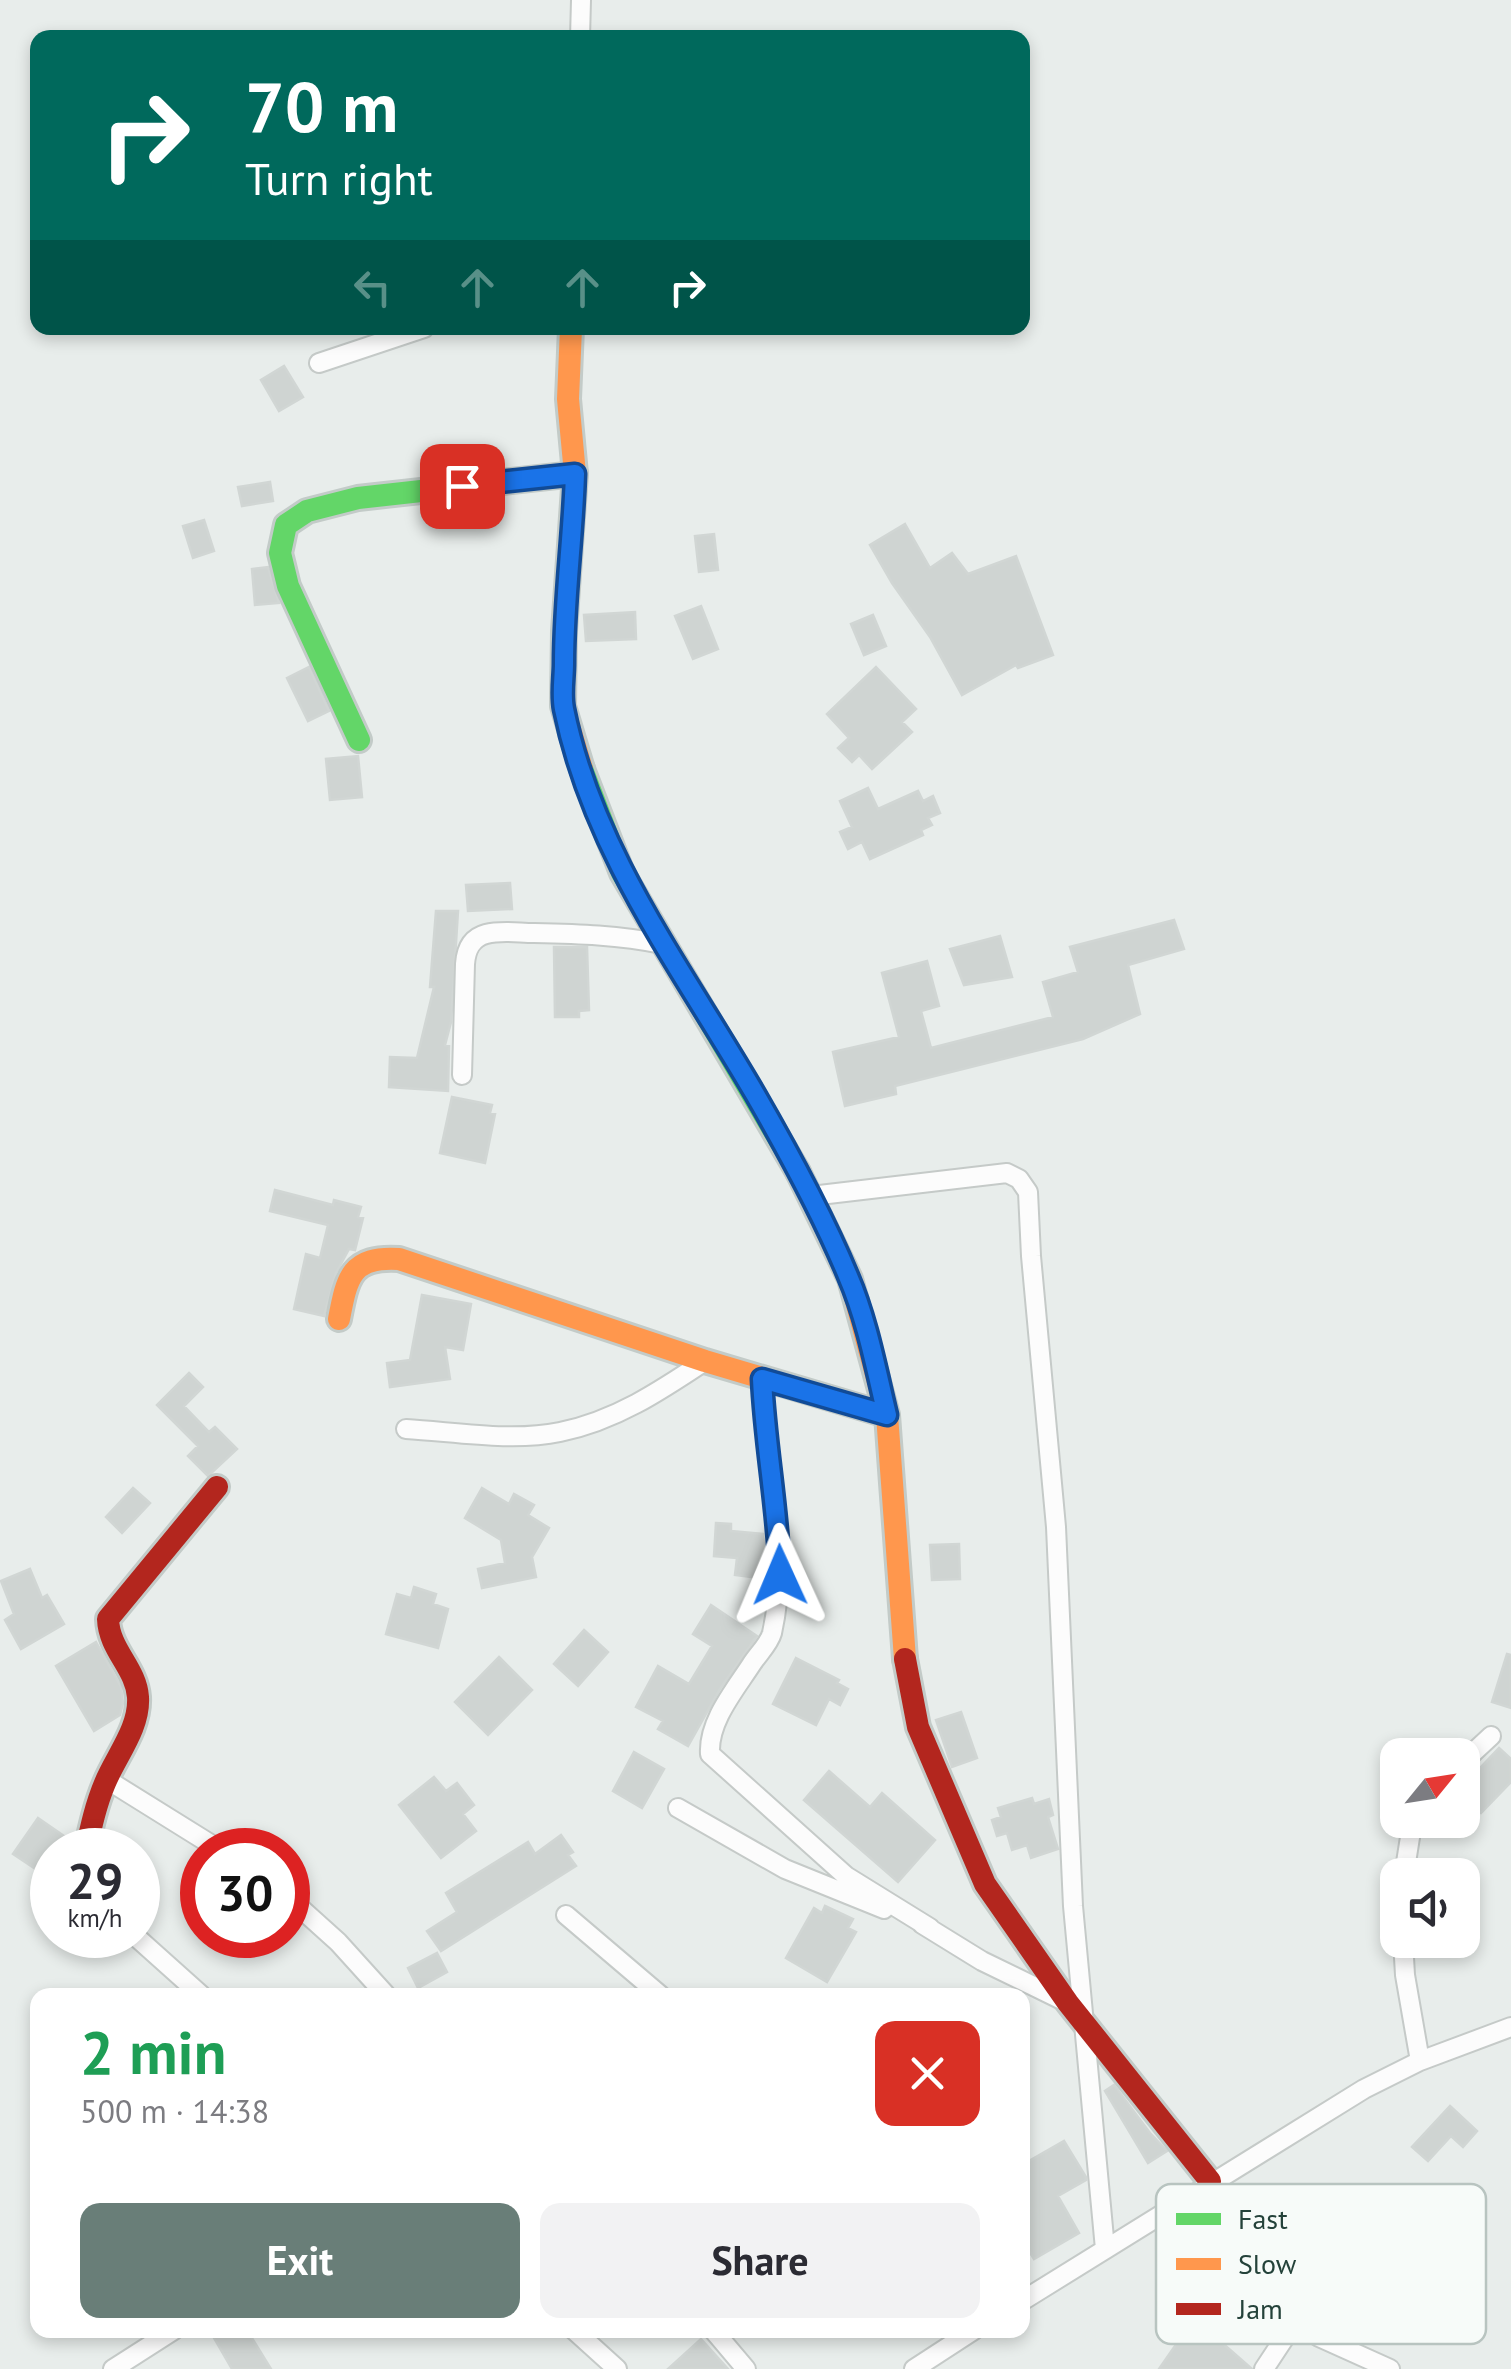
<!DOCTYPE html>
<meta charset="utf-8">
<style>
:root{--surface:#fff;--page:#f2f2f3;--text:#2b2b33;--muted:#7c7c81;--accent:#697e78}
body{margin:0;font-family:"PT Sans",sans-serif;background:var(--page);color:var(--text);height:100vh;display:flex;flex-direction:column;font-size:38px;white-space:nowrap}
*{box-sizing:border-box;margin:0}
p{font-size:32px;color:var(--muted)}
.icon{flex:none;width:55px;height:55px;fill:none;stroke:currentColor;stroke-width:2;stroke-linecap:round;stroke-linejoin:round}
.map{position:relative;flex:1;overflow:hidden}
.side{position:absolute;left:30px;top:1988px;width:1000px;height:350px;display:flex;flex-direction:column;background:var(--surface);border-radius:20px;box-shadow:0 5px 15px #0003}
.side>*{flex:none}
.top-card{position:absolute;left:30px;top:30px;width:1000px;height:305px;border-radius:20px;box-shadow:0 5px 15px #0003;background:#00695c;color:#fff;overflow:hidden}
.needle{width:65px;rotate:60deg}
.buttons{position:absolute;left:1380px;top:1738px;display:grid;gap:20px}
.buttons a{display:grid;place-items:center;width:100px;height:100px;border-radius:20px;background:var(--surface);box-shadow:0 5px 15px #0003;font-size:50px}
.speed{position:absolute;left:30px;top:1828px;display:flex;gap:20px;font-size:50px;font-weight:700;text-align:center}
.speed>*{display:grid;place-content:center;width:130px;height:130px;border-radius:50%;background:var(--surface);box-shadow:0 5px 15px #0003;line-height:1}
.speed small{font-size:25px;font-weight:400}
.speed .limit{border:15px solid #d22;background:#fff;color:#111}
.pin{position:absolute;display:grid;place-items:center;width:85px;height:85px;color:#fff;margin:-42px;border-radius:20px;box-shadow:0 5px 15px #0006}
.me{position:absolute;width:110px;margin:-55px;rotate:359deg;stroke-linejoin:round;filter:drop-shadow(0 0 8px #0008)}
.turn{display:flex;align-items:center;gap:35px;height:210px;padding:0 50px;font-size:45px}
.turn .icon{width:130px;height:130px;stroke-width:2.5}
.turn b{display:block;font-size:70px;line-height:85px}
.lanes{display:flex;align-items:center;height:95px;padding:0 50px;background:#0003;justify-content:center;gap:50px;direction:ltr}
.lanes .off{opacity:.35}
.round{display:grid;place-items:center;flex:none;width:105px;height:105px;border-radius:20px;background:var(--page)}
.summary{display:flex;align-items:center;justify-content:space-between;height:170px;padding:0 50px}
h1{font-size:60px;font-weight:600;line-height:75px;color:#1e9e55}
.button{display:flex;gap:20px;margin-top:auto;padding:20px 50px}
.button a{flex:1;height:115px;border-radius:20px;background:var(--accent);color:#fff;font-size:40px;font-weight:600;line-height:115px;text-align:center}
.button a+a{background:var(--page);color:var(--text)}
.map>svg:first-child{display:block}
.building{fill:#cfd4d2;stroke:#d1d6d4;stroke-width:2.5}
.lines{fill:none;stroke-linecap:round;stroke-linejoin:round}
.street-casing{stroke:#c5cac8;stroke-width:22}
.fast-casing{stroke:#c3cbc8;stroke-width:28}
.slow-casing{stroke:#c3cbc8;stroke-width:28}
.jam-casing{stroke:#c3cbc8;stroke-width:28}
.street{stroke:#fcfcfc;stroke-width:18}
.fast{stroke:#63d668;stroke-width:22}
.slow{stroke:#ff974d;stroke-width:22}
.jam{stroke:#b3261e;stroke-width:22}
.route-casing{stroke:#114b97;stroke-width:25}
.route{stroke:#1a73e8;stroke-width:18}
.key{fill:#f7fbf9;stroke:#b8c4c0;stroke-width:2.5}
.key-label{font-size:28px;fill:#24423a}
</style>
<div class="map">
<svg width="1511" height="2369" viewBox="0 0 1511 2369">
<rect width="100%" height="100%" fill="#e8edeb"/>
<path class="building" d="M 284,366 L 303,397 L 279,411 L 261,380 Z
M 270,482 L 273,501 L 242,506 L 238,487 Z
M 204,520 L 214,551 L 193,558 L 183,526 Z
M 905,524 L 930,568 L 952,553 L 968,574 L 1016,556 L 1053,655 L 1018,668 L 1016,665 L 962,695 L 930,637 L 892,583 L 870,545 Z
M 714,534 L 718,570 L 699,572 L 695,536 Z
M 268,567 L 279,603 L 255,605 L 252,569 Z
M 701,606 L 718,649 L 693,659 L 675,616 Z
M 635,612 L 636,639 L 586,641 L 584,615 Z
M 873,615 L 886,646 L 864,655 L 851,624 Z
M 309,667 L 329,711 L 308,721 L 287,678 Z
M 876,667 L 916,709 L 902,722 L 912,732 L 872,769 L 859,755 L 852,762 L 838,748 L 849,738 L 827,714 Z
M 358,756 L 362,797 L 330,800 L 326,759 Z
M 868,788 L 878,809 L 918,791 L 923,801 L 933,796 L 940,813 L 928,818 L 932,825 L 921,830 L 923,835 L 870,859 L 862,842 L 848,849 L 840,832 L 852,827 L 840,801 Z
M 510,883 L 512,909 L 468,911 L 466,885 Z
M 436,911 L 458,911 L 451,1022 L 445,1045 L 449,1046 L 448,1091 L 389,1087 L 390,1057 L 417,1058 L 434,987 L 430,987 Z
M 1174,920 L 1184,949 L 1128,965 L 1140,1014 L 1083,1039 L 895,1086 L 896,1094 L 845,1106 L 833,1052 L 899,1037 L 882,973 L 927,961 L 939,1006 L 921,1011 L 931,1048 L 1053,1017 L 1043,982 L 1078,972 L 1070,947 Z
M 1000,936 L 1012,977 L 964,985 L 950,949 Z
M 554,947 L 587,947 L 589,1010 L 579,1011 L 579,1017 L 555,1017 Z
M 452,1097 L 492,1105 L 490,1113 L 495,1114 L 485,1163 L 440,1153 Z
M 275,1190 L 333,1205 L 334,1200 L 361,1207 L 358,1217 L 363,1218 L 355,1250 L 349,1249 L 336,1273 L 324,1316 L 294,1309 L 306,1254 L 320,1258 L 328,1225 L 270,1211 Z
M 422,1295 L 471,1304 L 463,1350 L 445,1347 L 450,1379 L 390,1387 L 387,1363 L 410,1360 Z
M 189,1373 L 203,1387 L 184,1406 L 209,1432 L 215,1427 L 237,1449 L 208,1476 L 188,1456 L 198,1446 L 157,1405 Z
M 133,1488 L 150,1503 L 122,1533 L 106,1517 Z
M 482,1488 L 509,1504 L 514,1494 L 534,1505 L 528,1515 L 549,1528 L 532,1557 L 536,1577 L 482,1588 L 478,1569 L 505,1563 L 501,1540 L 465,1518 Z
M 716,1523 L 731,1524 L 731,1531 L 763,1534 L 766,1568 L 761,1567 L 760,1578 L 735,1575 L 737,1558 L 714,1556 Z
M 959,1544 L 960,1579 L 932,1580 L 930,1545 Z
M 30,1569 L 42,1598 L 47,1595 L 64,1624 L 21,1649 L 5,1620 L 14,1614 L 1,1581 Z
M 414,1587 L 436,1594 L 433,1604 L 448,1609 L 438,1648 L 386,1634 L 397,1594 L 411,1598 Z
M 711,1605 L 757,1636 L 720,1689 L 688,1746 L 658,1729 L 663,1721 L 636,1707 L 658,1666 L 689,1684 L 712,1646 L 693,1634 Z
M 584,1630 L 608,1652 L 578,1686 L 554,1664 Z
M 96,1642 L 121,1687 L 123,1703 L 120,1715 L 94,1731 L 56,1666 Z
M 1507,1654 L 1511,1655 L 1511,1708 L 1492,1702 Z
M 499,1657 L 532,1690 L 488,1735 L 455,1702 Z
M 796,1658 L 839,1680 L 837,1683 L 848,1689 L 840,1705 L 829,1699 L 816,1725 L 773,1704 Z
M 961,1712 L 977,1758 L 952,1767 L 936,1720 Z
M 1499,1748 L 1511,1759 L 1511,1782 L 1481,1813 L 1462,1795 L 1462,1787 Z
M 634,1752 L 664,1769 L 642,1808 L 613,1791 Z
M 829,1771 L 870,1807 L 882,1793 L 935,1840 L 898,1882 L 804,1800 Z
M 434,1777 L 446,1791 L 457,1783 L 474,1805 L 463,1814 L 476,1831 L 441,1858 L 399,1805 Z
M 1032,1798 L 1034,1804 L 1049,1799 L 1053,1815 L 1048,1817 L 1058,1849 L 1031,1858 L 1027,1845 L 1012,1850 L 1007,1833 L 997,1836 L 992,1820 L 1001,1817 L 998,1808 Z
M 38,1818 L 67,1838 L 59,1850 L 52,1850 L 52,1860 L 43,1874 L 13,1854 Z
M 561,1835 L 573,1852 L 568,1855 L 576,1866 L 441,1951 L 427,1931 L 457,1912 L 446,1893 L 528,1842 L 535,1854 Z
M 825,1906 L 853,1919 L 848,1928 L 856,1932 L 827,1982 L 786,1958 L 814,1908 L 822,1913 Z
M 437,1953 L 447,1972 L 418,1988 L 408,1968 Z
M 1114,2085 L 1150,2133 L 1167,2151 L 1148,2163 L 1105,2091 Z
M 1450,2106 L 1477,2131 L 1463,2147 L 1451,2136 L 1428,2161 L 1412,2147 Z
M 1064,2141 L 1086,2177 L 1086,2180 L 1058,2196 L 1079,2233 L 1034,2259 L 1022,2240 L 1022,2165 Z
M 1193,2320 L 1212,2334 L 1252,2369 L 1159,2369 Z
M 227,2330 L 247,2330 L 271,2369 L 232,2369 L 214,2338 Z
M 701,2339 L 728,2369 L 668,2369 Z"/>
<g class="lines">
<g class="street-casing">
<path id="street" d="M 580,38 L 581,0
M 319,363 L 424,328
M 462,1075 L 465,964 C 466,950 471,938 486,934 C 501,930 519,933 534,933 C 578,934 619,935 662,944
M 811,1196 L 1007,1173 L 1019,1179 L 1028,1192 L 1031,1256 L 1056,1527 L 1073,1906 L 1105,2249
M 762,1379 C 766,1464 791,1548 772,1633 C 769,1644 758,1654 751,1665 C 734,1691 708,1722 710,1754 L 846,1876 L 930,1928
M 406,1429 C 456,1432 512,1442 560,1432 C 615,1421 660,1391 705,1361
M 1462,1763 L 1491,1736
M 106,1779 L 220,1850
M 678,1808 L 785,1869 L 884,1909
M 1404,1875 L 1411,1831 L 1418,1820
M 288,1897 L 338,1942 L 386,1995
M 566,1915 L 660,1995
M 922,1924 L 982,1961 L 1066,2002
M 134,1935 L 201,1995
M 1403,1940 L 1405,1975 L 1420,2061
M 1173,2205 L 1264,2302 L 1319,2337 L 1390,2369
M 1022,2301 L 1364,2089 L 1420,2061 L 1511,2027
M 574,2330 L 617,2369
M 713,2330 L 746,2369
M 113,2369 L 174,2330
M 914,2369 L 974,2330
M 1264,2369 L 1295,2322"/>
</g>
<g class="fast-casing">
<path id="fast" d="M 359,740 L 288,586 L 280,553 L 286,525 L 307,511 L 358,498 L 575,474
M 582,769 L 622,873 L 798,1172"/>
</g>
<g class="slow-casing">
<path id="slow" d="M 571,328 L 568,399 L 575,474 L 564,631 L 563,706 L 582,769
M 798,1172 L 850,1279 L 887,1415 L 905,1659
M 339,1319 C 347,1277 351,1256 399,1259 L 705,1361 L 887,1415"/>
</g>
<g class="jam-casing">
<path id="jam" d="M 905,1659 L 918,1727 L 985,1884 L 1068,2003 L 1210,2181
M 86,1850 C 91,1827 96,1804 105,1783 C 116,1756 140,1728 138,1697 C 136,1668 109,1650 108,1619 L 217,1487"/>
</g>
<use href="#street" class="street"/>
<use href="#fast" class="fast"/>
<use href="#slow" class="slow"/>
<use href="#jam" class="jam"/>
</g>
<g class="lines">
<g class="route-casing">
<path id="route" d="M 462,486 L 575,474 C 573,537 564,600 564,663 C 564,678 561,694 564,709 C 593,853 683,970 755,1094 C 789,1153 822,1213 848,1276 C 867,1320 876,1369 887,1415 L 762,1379 C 765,1445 778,1509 780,1575"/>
</g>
<use href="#route" class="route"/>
</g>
<rect x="1156" y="2184" width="330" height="160" rx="15" class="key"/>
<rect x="1176" y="2213" width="45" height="12" fill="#63d668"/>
<rect x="1176" y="2258" width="45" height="12" fill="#ff974d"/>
<rect x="1176" y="2303" width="45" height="12" fill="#b3261e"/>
<g class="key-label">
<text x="1238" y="2229">Fast</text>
<text x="1238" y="2274">Slow</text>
<text x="1238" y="2319">Jam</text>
</g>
</svg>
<div class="buttons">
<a><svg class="needle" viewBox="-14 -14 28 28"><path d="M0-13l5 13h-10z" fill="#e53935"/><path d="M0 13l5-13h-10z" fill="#7c7c81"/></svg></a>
<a><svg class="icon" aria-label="sound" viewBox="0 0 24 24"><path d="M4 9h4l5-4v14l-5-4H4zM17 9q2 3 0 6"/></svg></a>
</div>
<div class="speed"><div>29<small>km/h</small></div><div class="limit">30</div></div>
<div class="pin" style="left:462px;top:486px;background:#d93025"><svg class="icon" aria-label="arrive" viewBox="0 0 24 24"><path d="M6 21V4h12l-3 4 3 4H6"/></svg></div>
<svg class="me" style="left:780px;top:1575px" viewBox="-20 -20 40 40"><path d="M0-17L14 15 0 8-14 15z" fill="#1a73e8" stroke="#fff" stroke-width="4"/></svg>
<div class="top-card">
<div class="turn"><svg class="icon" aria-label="right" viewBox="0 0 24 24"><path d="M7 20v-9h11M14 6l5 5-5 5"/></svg><div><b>70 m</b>Turn right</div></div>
<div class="lanes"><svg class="icon off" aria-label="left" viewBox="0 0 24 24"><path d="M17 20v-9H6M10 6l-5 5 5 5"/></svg><svg class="icon off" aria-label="ahead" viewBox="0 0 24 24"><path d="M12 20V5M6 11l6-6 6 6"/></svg><svg class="icon off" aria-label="ahead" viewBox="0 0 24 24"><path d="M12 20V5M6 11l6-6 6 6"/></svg><svg class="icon" aria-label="right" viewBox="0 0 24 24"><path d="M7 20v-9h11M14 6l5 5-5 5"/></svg></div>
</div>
<section class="side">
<div class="summary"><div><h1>2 min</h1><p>500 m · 14:38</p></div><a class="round" style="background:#d93025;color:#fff"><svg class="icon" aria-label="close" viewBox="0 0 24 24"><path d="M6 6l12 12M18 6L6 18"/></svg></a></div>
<div class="button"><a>Exit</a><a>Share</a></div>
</section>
</div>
